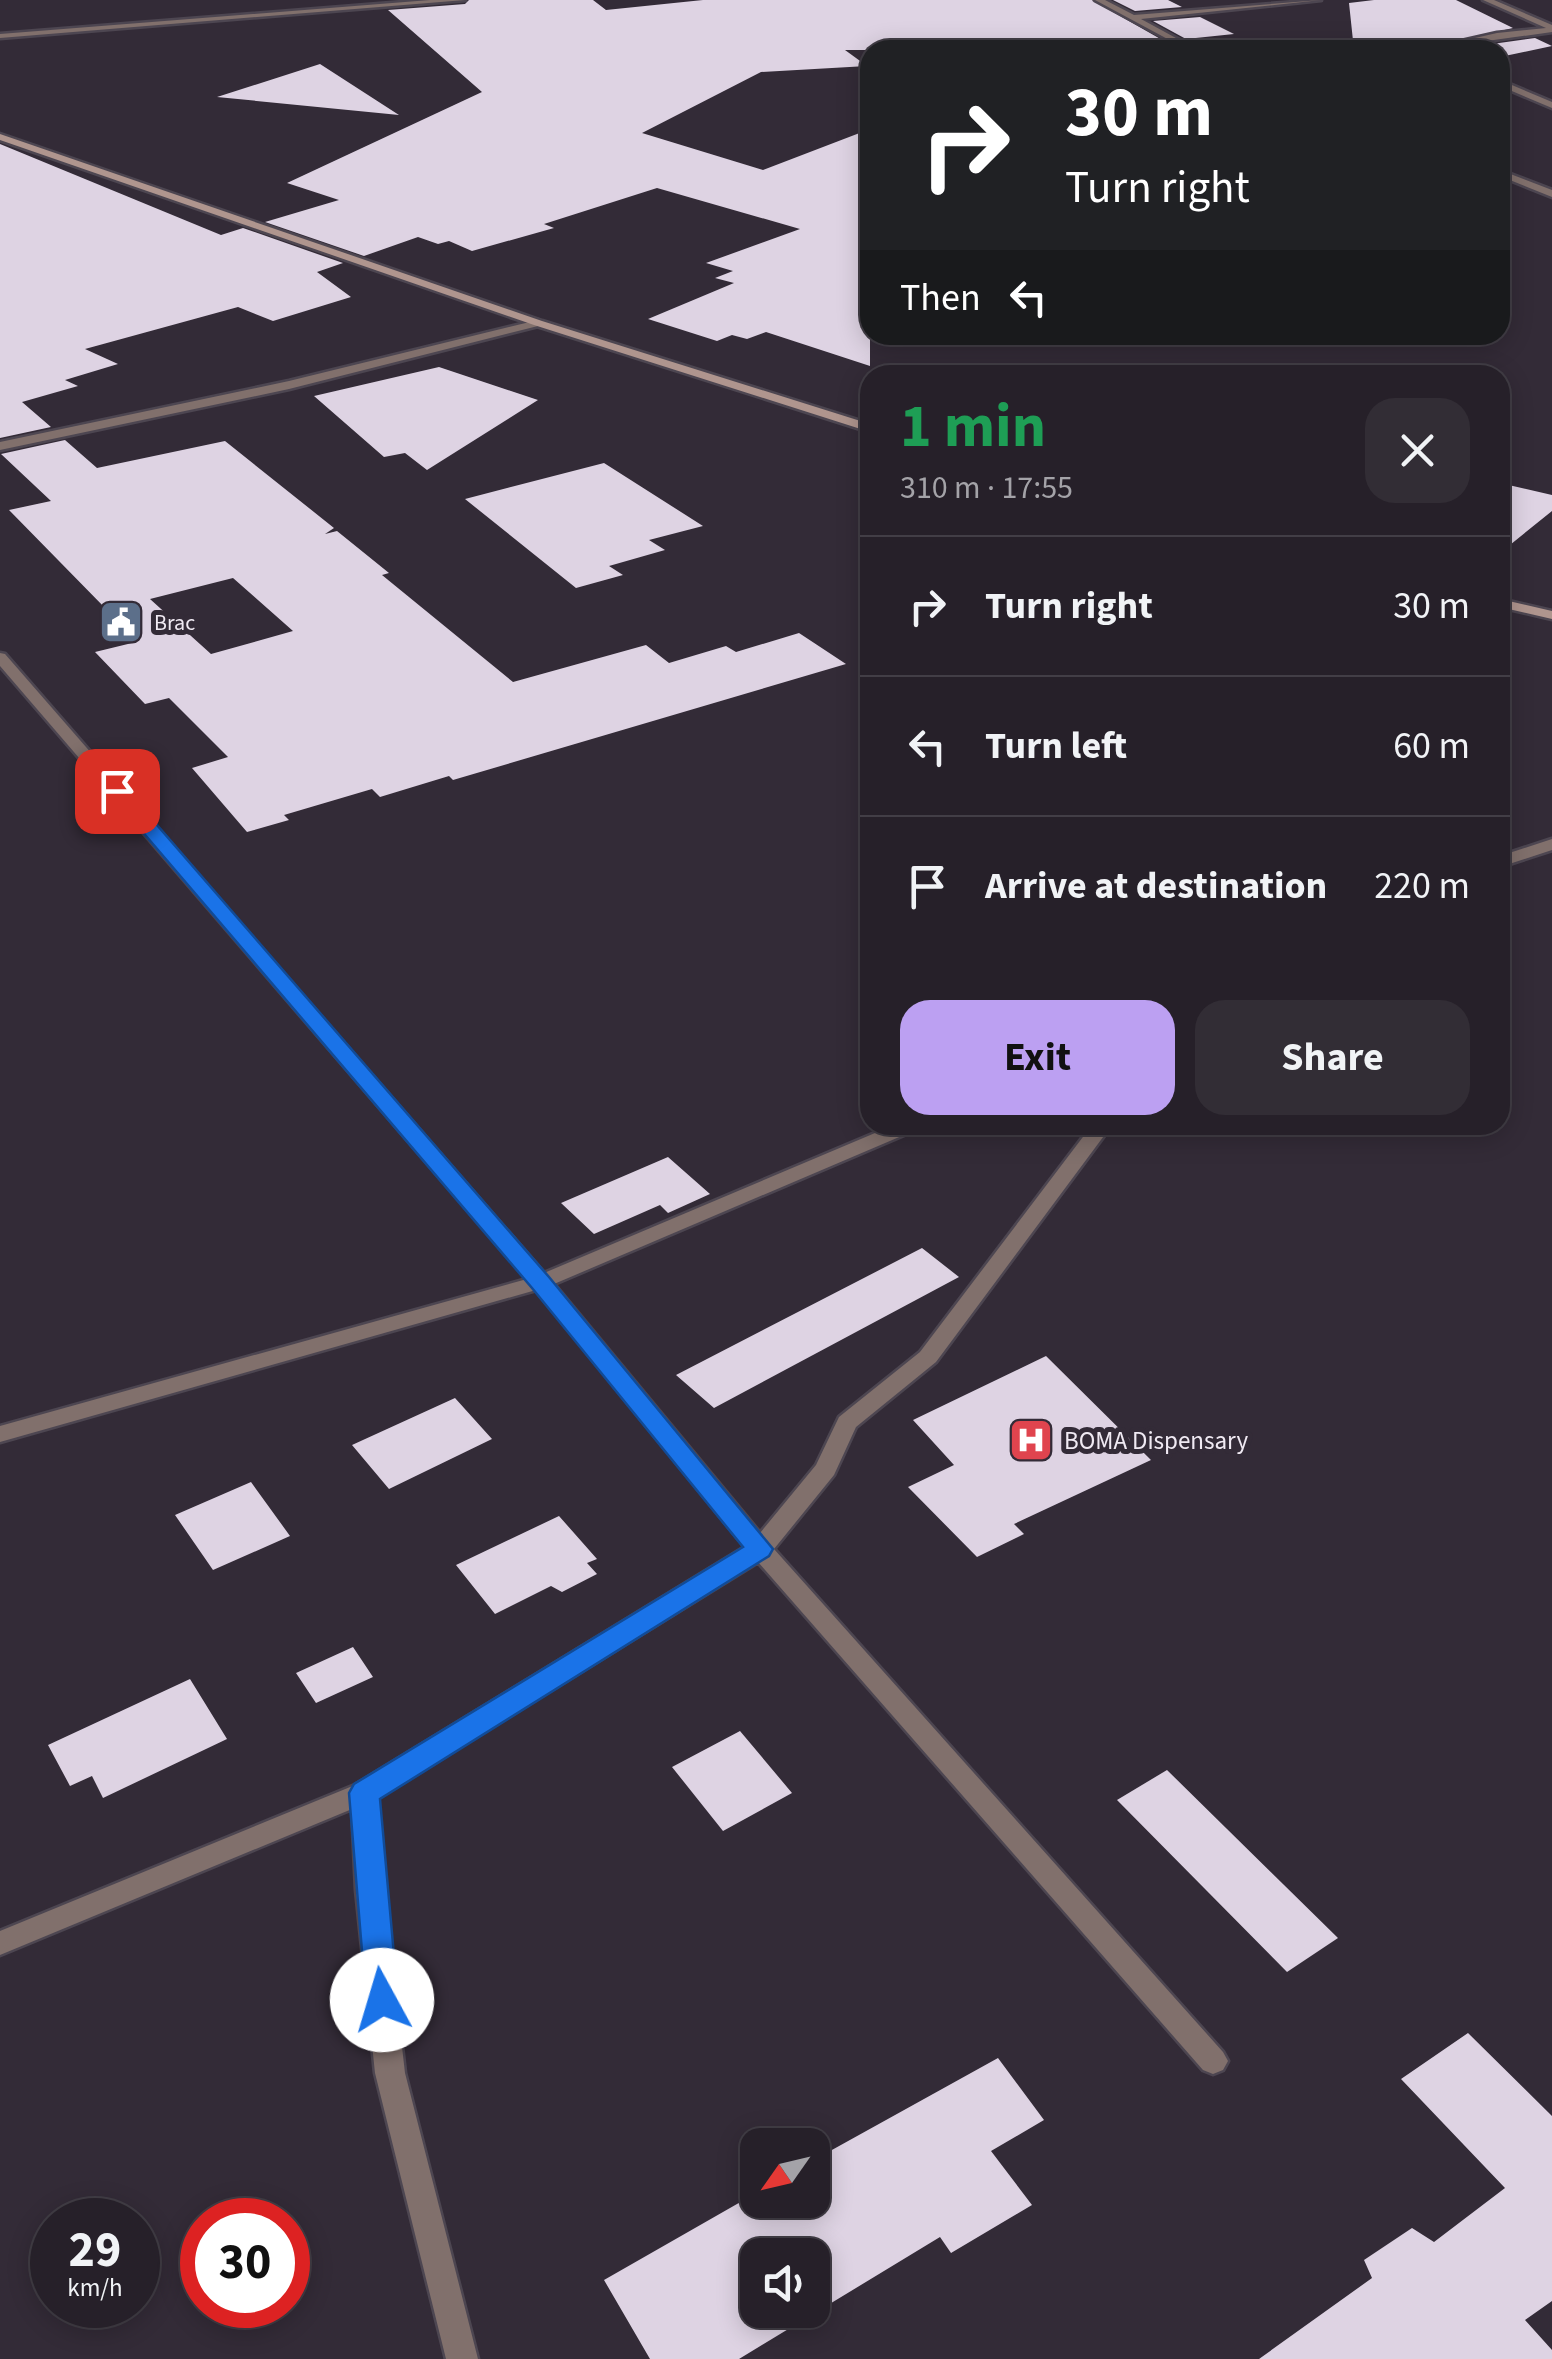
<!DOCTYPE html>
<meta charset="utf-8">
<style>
:root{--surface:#262029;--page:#322d35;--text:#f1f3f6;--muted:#a4a3a8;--line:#423e46;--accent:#bca0f2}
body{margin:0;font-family:"Source Sans 3",sans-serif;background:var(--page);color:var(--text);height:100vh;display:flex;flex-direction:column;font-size:38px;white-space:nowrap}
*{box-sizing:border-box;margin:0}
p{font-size:32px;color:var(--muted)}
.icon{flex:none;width:55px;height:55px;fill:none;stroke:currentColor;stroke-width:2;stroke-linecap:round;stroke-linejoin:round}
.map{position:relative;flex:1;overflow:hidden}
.side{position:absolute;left:860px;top:365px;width:650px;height:770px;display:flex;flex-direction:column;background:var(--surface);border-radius:30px;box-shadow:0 5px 25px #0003,0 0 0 2px var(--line)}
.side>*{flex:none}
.guide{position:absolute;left:860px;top:40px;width:650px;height:305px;border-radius:30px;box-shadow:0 5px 25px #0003,0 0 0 2px var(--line);background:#202124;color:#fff;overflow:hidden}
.needle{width:65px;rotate:236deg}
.controls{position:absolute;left:740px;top:2128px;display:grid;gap:20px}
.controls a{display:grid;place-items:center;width:90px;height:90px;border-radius:20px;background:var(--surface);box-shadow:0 5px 25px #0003,0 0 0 2px var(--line);font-size:50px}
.speed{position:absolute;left:30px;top:2198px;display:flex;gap:20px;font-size:50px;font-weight:700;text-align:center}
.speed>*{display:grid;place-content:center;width:130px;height:130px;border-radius:50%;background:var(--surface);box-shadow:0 5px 25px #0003,0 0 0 2px var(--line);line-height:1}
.speed small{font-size:25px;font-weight:400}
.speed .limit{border:15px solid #d22;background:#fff;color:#111}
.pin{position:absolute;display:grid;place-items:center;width:85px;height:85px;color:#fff;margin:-42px;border-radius:20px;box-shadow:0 5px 15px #0006}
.me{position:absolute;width:110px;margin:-55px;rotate:354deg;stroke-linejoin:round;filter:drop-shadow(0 0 8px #0008)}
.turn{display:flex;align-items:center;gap:35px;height:210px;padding:0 40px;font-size:45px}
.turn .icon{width:130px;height:130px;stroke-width:2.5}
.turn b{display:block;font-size:70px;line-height:85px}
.then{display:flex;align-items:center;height:95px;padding:0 40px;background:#0003;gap:20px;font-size:38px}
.round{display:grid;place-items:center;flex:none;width:105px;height:105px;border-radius:30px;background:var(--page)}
.overview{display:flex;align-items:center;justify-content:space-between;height:170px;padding:0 40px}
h1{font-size:60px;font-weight:700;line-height:75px;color:#1e9e55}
.primary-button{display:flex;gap:20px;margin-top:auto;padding:20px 40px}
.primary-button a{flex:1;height:115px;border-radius:30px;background:var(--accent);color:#111;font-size:40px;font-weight:700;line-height:115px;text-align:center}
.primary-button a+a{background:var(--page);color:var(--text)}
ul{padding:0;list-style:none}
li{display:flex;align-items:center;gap:30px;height:140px;padding:0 40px;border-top:2px solid var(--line)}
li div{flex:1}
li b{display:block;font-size:38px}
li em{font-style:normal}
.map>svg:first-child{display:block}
.building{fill:#ded3e3;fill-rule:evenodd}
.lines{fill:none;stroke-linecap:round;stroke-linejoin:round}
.minor-casing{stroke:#4d4651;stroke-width:5}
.secondary-casing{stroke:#4d4651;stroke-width:5}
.minor{fill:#81706c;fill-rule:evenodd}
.secondary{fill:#af958e;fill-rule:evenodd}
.route{fill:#1a73e8;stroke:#114b97;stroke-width:2.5}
.labels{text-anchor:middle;stroke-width:10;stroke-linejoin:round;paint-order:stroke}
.far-poi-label{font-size:22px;fill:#f0eaf3;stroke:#332b37;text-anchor:start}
.poi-label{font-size:25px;fill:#f0eaf3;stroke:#332b37;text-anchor:start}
</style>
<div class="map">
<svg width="1552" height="2359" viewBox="0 0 1552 2359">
<rect width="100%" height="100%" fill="#332b37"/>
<path class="building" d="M 469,0 L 593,0 L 606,10 L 703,0 L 1092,0 L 1164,41 L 1081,50 L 845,50 L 867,66 L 761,72 L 642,133 L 763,170 L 870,129 L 870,366 L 766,332 L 747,339 L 732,335 L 717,341 L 648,319 L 734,283 L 715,278 L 733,271 L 706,263 L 800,229 L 657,188 L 544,224 L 554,228 L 472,251 L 449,241 L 438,244 L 418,237 L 364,256 L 265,222 L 339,200 L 287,183 L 482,92 L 388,10 L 465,4 Z
M 1113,0 L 1168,0 L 1182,7 L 1135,11 Z
M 1374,0 L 1456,0 L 1513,28 L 1418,50 L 1354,50 L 1349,3 Z
M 1200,17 L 1234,34 L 1186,39 L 1153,21 Z
M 1535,38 L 1552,46 L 1500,57 L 1500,50 L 1449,50 Z
M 320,64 L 399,115 L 217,97 Z
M 0,144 L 221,235 L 243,228 L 343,263 L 317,272 L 351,297 L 273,321 L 238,307 L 85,349 L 118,364 L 65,380 L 78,386 L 22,402 L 51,427 L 0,438 Z
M 439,367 L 538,400 L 427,470 L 405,453 L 384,457 L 314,396 Z
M 65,440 L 97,468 L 225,441 L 334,528 L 325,534 L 337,531 L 389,573 L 382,575 L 513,682 L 646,645 L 669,663 L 726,646 L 736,652 L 799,633 L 846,664 L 453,780 L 449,776 L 380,797 L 372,789 L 284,815 L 289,820 L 247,832 L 192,768 L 228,757 L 169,698 L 145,704 L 95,652 L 132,643 L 100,613 L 108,611 L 9,510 L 51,501 L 1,454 ZM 233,578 L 293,631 L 211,654 L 150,599 Z
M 604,463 L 703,526 L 649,540 L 665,550 L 609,566 L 623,575 L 576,588 L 465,499 Z
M 1500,483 L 1552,495 L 1552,511 L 1500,553 Z
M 668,1157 L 710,1194 L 668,1213 L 660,1205 L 594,1234 L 561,1203 Z
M 922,1248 L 959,1277 L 714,1408 L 676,1375 Z
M 1046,1356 L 1151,1460 L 1014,1524 L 1024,1534 L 977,1557 L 908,1487 L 954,1465 L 913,1420 Z
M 455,1398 L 492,1439 L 389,1489 L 352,1445 Z
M 251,1482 L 290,1536 L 213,1570 L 175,1515 Z
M 559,1516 L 597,1559 L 587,1563 L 597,1574 L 562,1592 L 551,1586 L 495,1614 L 456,1565 Z
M 353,1647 L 373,1677 L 316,1703 L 296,1673 Z
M 190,1679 L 227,1739 L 103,1798 L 92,1776 L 70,1786 L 48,1745 Z
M 740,1731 L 792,1793 L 723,1831 L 672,1767 Z
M 1167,1770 L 1338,1938 L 1287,1972 L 1117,1800 Z
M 1468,2033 L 1552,2116 L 1552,2301 L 1525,2320 L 1552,2350 L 1552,2359 L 1259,2359 L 1372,2278 L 1364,2260 L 1412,2228 L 1434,2242 L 1505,2188 L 1401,2079 Z
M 998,2058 L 1044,2120 L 991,2151 L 1032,2205 L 951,2253 L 940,2237 L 739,2359 L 650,2359 L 604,2280 L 758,2192 L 758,2200 L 812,2200 L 812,2161 ZM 758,2255 L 812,2255 L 812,2310 L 758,2310 Z"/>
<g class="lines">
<g class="minor-casing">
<path id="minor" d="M 430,0 L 465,0 L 0,38 L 0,34 Z
M 1095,0 L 1105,0 L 1134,15 L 1321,0 L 1141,19 L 1198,50 L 1188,50 Z
M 1483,0 L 1494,0 L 1552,25 L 1552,32 L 1422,50 L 1497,33 L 1546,28 Z
M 1500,80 L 1552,102 L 1552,108 L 1500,86 Z
M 1500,170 L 1552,190 L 1552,197 L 1500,176 Z
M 538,320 L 544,323 L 542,325 L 289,389 L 0,450 L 0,442 L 289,381 Z
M 0,653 L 5,654 L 544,1273 L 894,1125 L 921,1125 L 918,1129 L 554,1284 L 760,1533 L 816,1465 L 839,1417 L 920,1352 L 1092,1125 L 1112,1125 L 936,1362 L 856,1427 L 834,1475 L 774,1549 L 1223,2052 L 1228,2061 L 1223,2070 L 1213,2074 L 1203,2070 L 758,1562 L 377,1798 L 384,1890 L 405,2073 L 478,2359 L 446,2359 L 375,2073 L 356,1890 L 352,1809 L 0,1955 L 0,1931 L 355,1785 L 745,1547 L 536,1290 L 0,1442 L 0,1426 L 527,1279 L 0,666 Z
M 1552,839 L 1552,850 L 1500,867 L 1500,856 Z"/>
</g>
<g class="secondary-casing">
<path id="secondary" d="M 0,134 L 542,321 L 870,424 L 870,432 L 534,325 L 0,140 Z
M 1500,599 L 1552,611 L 1552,619 L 1500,607 Z"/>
</g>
<use href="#minor" class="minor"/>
<use href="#secondary" class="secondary"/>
</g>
<path class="route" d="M 117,786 L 124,787 L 549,1277 L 773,1549 L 769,1556 L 380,1799 L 398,2000 L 393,2010 L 382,2014 L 370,2010 L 366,2000 L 349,1793 L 354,1784 L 743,1547 L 532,1288 L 111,795 L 111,787 Z"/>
<defs>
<g id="civic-square" transform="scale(2.25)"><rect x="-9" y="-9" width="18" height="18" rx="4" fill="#5c6f8a" stroke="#332b37"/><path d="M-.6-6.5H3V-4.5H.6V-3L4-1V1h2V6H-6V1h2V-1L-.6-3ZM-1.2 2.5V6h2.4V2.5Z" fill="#fff"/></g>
<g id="hospital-square" transform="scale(2.25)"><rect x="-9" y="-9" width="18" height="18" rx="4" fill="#e0444e" stroke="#332b37"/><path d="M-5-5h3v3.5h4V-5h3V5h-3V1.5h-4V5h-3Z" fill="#fff"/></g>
</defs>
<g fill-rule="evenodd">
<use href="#civic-square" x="121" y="622"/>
<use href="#hospital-square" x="1031" y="1440"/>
</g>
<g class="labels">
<g class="far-poi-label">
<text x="154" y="630">Brac</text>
</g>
<g class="poi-label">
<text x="1064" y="1449">BOMA Dispensary</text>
</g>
</g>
</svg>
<div class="controls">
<a><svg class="needle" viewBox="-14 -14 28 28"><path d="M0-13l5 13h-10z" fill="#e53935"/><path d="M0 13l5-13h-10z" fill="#a4a3a8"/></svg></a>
<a><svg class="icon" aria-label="sound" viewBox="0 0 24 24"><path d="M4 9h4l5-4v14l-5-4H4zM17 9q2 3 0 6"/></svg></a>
</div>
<div class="speed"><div>29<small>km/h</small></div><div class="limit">30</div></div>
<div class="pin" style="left:117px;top:791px;background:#d93025"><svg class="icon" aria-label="arrive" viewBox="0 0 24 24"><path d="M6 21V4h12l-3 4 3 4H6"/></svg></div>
<svg class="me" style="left:382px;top:2000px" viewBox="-20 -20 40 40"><circle r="19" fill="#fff"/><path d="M0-13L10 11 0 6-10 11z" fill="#1a73e8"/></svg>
<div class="guide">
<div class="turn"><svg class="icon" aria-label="right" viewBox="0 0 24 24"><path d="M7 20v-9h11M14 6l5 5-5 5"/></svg><div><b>30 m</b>Turn right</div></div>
<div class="then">Then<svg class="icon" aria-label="left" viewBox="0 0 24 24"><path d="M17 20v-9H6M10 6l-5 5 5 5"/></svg></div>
</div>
<section class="side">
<div class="overview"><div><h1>1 min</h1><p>310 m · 17:55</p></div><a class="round"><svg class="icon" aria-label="close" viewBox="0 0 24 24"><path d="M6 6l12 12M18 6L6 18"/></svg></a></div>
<ul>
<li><svg class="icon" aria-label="right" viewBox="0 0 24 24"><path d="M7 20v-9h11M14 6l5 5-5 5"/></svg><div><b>Turn right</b></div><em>30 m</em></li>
<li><svg class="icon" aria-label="left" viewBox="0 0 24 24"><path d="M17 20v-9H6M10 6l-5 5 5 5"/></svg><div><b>Turn left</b></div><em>60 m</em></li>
<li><svg class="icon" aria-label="arrive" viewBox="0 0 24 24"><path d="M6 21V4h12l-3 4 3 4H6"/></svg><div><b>Arrive at destination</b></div><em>220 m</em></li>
</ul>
<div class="primary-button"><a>Exit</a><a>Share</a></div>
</section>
</div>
